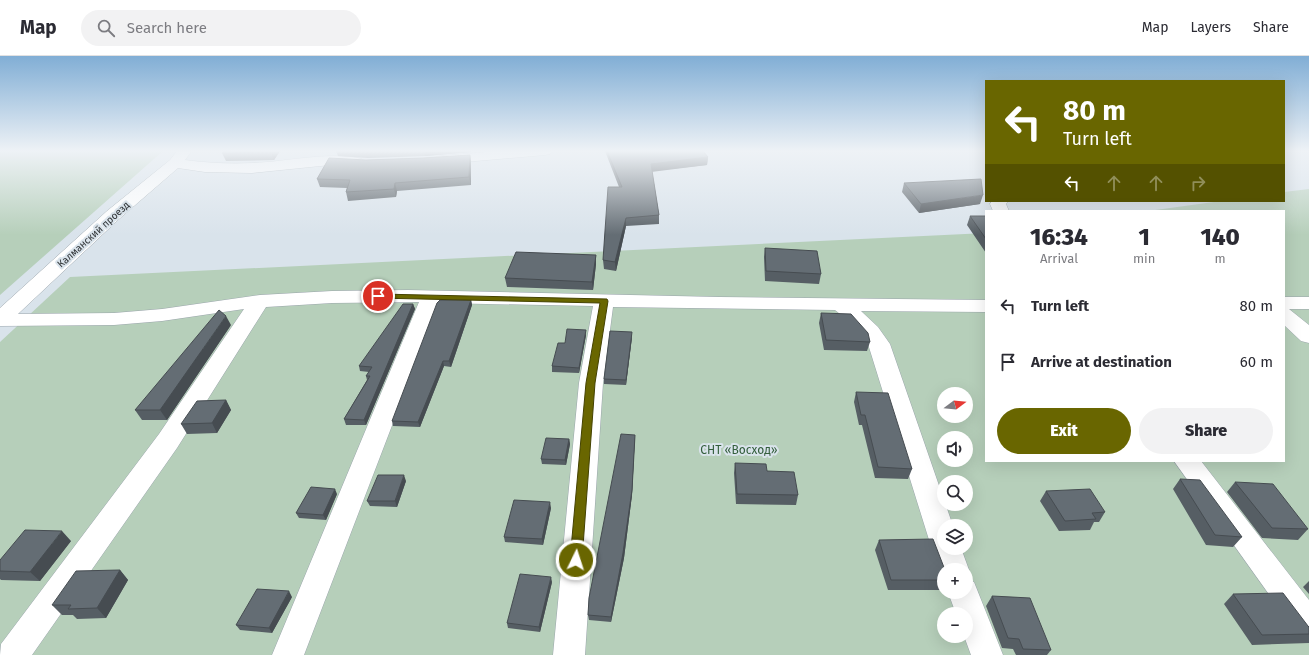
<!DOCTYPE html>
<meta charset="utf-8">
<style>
:root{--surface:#fff;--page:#f2f2f3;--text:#2b2b33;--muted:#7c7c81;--line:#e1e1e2;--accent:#696600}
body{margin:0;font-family:"Fira Sans",sans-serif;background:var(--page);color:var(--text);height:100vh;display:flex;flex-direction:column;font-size:15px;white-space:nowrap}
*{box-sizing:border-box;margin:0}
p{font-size:13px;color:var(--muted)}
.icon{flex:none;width:22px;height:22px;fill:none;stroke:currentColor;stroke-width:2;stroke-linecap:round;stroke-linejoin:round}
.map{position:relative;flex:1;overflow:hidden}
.side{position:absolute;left:985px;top:154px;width:300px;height:252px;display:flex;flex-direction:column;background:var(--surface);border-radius:0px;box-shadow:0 4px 16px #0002}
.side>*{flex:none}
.banner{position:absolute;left:985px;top:24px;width:300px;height:122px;border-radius:0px;box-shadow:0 4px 16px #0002;background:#696600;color:#fff;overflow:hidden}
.needle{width:26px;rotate:74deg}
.tools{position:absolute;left:937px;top:331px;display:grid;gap:8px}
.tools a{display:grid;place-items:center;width:36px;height:36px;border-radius:50%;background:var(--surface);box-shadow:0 4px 16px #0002;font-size:20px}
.pin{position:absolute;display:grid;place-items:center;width:34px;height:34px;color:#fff;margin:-17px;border:2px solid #fff;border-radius:50%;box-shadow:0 1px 4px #0007}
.me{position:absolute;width:44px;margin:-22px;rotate:4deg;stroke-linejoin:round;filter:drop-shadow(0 0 3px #0008)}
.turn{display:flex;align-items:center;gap:14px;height:84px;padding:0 12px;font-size:18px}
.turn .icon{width:52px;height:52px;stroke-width:2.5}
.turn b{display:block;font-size:28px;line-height:34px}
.lanes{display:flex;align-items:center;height:38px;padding:0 12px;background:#0003;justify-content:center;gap:20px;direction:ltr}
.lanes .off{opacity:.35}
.eta{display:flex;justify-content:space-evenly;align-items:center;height:68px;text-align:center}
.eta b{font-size:24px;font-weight:800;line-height:28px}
.action{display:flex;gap:8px;margin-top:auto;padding:8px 12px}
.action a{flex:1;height:46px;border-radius:24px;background:var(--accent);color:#fff;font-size:16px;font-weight:800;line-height:46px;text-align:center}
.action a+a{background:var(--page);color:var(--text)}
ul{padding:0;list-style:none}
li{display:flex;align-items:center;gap:12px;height:56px;padding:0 12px}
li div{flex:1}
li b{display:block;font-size:15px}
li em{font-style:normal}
header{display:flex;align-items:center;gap:24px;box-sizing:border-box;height:56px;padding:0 20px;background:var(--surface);border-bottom:1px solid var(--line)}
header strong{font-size:19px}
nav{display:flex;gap:22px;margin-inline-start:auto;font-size:14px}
.search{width:280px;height:36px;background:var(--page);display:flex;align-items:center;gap:10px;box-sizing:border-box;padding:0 14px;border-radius:22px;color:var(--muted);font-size:15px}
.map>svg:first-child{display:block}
.green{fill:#b6cfba;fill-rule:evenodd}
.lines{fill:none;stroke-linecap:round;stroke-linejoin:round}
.minor-casing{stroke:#9ba5ac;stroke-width:1}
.minor{fill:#fff;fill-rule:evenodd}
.wall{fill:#565e64}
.shaded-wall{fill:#464c51}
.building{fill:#646d74;stroke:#464c51}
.route{fill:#696600;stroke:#444200}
.labels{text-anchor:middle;stroke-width:4;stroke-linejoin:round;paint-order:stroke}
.far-street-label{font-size:10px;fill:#303437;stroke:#d9e3eb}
.park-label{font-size:12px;fill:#335e3c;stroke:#d9e3eb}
</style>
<header>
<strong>Map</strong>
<div class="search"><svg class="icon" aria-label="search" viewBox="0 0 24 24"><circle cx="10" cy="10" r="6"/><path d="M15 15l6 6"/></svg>Search here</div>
<nav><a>Map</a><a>Layers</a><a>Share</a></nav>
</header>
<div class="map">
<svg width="1309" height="599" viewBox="0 0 1309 599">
<rect width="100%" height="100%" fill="#d9e3eb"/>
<path class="green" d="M 0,95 L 163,95 L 0,239 Z
M 1309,133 L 1309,599 L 0,599 L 0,286 L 70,221 L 986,177 L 986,405 L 1284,405 L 1284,155 L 1148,155 L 1221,145 L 1284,145 L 1284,136 ZM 944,338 L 966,338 L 966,360 L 944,360 ZM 944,382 L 966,382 L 966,404 L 944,404 ZM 944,426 L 966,426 L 966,448 L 944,448 ZM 944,470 L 966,470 L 966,492 L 944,492 ZM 944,514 L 966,514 L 966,536 L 944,536 ZM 944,558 L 966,558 L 966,580 L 944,580 Z"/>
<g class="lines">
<g class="minor-casing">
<path id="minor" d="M 177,95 L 190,95 L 191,96 L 185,104 C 207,107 230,108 253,107 C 287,106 329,95 362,103 L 364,106 L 362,109 L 357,110 L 330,109 L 252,117 L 205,116 L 178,112 L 119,163 L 18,258 L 114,257 L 162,253 L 260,239 L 332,235 L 408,234 L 719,241 L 986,244 L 986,256 L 861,255 L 878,271 L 890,288 L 953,470 L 944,470 L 944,492 L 961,492 L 969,514 L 966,520 L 966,514 L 944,514 L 943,523 L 930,487 L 868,288 C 859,274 848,264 835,254 L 613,251 L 603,327 L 585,599 L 553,599 L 579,327 L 593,250 L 439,247 L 304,599 L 272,599 L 419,246 L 332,247 L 266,251 L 177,392 L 32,599 L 0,599 L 1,588 L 159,378 L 244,253 L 162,265 L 114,269 L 0,270 L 0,252 L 107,155 L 170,104 Z
M 498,95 L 552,95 L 550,98 L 545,99 L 441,108 L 436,107 L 434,104 L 436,101 L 441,100 Z
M 992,145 L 1008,145 L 1006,148 L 1009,155 L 993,155 L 990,148 Z
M 1284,241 L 1309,241 L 1309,253 L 1289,253 L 1309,269 L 1309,287 L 1301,285 L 1284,269 Z
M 1174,405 L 1201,405 L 1309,544 L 1309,584 L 1298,579 Z
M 966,523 L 974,526 L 1003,599 L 971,599 L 964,580 L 966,580 L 966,558 L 956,558 L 948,536 L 966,536 Z"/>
</g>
<use href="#minor" class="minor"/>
</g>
<path class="wall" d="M 280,95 L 274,104 L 226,105 L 222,97 Z
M 336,95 L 471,95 L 471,96 L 425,100 L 368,102 L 338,100 Z
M 605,95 L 703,95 L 708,101 L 707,109 L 652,115 L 659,159 L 659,168 L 626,170 L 616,215 L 604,213 L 603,204 L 619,131 Z
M 470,99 L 471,107 L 471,129 L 397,135 L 396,141 L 348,145 L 346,136 L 347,132 L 320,131 L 317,123 L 366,104 L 423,102 Z
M 904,127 L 980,148 L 919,157 L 902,136 Z
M 970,160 L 986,160 L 986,197 L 967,169 Z
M 765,192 L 821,218 L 819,228 L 765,225 L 764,201 Z
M 596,199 L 596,208 L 593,234 L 507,231 L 505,222 Z
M 471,244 L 472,249 L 451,311 L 444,310 L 420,371 L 393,370 L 392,365 Z
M 413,248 L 415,253 L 366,369 L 346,369 L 344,363 L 367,324 L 366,320 L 369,316 L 360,315 L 359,310 Z
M 821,257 L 870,286 L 867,295 L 824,294 L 819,267 Z
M 231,269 L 167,364 L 142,364 L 135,354 Z
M 586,279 L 579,317 L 552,316 L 552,310 L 565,287 Z
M 632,281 L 626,329 L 604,328 L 604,323 Z
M 856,336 L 912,413 L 908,423 L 875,422 L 862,369 L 859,369 L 854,346 Z
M 226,344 L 231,354 L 217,377 L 187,378 L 181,368 Z
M 635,379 L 632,439 L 624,502 L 611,566 L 589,564 L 588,559 Z
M 569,383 L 570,388 L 566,409 L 542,408 L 541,403 Z
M 735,407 L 767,415 L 798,439 L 796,449 L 736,448 L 734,417 Z
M 1180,423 L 1242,481 L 1233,491 L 1206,489 L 1173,433 Z
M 406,425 L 397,451 L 370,450 L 367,445 Z
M 1235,426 L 1308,473 L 1298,484 L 1262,482 L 1227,436 Z
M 1046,435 L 1105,456 L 1099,466 L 1094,466 L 1090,474 L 1059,475 L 1040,445 Z
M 337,438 L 326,464 L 299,462 L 296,457 Z
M 551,452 L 543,489 L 505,486 L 504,481 Z
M 879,484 L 944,514 L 944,534 L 888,534 L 875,494 Z
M 71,485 L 40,525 L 1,524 L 0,523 L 0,504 Z
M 120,514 L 128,524 L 106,562 L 77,563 L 73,559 L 62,559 L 52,549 Z
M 1309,525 L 1309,538 L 1303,531 Z
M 552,526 L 540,576 L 508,572 L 507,567 Z
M 1233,538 L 1309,571 L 1309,587 L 1252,589 L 1224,548 Z
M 992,540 L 1051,594 L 1047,599 L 1016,599 L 1013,593 L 1002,592 L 986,550 Z
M 292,541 L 272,577 L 240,574 L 236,569 Z"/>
<path class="shaded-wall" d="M 272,95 L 280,95 L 274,104 L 271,96 Z
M 424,95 L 471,95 L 471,96 L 425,100 Z
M 470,99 L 471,107 L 471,129 L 469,121 Z
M 708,101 L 707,109 L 651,116 L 651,108 Z
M 395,127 L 397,135 L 396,141 L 394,133 Z
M 983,139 L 980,148 L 919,157 L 921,148 Z
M 626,162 L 626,170 L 616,215 L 615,206 Z
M 596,199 L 596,208 L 593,234 L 592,226 Z
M 471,244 L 472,249 L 451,311 L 449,305 Z
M 413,248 L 415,253 L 366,369 L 364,364 Z
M 226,260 L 231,269 L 167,364 L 160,354 Z
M 586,274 L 586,279 L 579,317 L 579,312 Z
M 632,276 L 632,281 L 626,329 L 626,324 Z
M 443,305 L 444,310 L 420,371 L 418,366 Z
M 226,344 L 231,354 L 217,377 L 212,367 Z
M 635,379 L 632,439 L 624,502 L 611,566 L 611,561 Z
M 569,383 L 570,388 L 566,409 L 565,404 Z
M 404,419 L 406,425 L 397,451 L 395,445 Z
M 335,433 L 337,438 L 326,464 L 323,459 Z
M 550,446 L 551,452 L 543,489 L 542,483 Z
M 62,475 L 71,485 L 40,525 L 30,516 Z
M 120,514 L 128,524 L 106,562 L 97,552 Z
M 551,521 L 552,526 L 540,576 L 539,571 Z
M 289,535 L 292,541 L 272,577 L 269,572 Z"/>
<path class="building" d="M 225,95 L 272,95 L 271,96 L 222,97 Z
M 607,95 L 703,95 L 708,101 L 651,108 L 659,159 L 626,162 L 615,206 L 603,204 L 608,131 L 622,131 Z
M 470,99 L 469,121 L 395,127 L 394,133 L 346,136 L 350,124 L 317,123 L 329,102 L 366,104 L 423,102 Z
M 981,123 L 983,139 L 921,148 L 904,127 Z
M 970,160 L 986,160 L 986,183 Z
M 765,192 L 817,195 L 821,218 L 766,215 Z
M 516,196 L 596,199 L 592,226 L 505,222 Z
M 440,244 L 471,244 L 449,305 L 443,305 L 418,366 L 392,365 L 437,247 Z
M 403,248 L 413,248 L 364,364 L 344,363 L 370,320 L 366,320 L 372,311 L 359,310 Z
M 219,254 L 226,260 L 160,354 L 135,354 Z
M 821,257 L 851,258 L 868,277 L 870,286 L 826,284 Z
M 567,273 L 586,274 L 579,312 L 552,310 L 558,287 L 565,287 Z
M 610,275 L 632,276 L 626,324 L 604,323 Z
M 856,336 L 888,337 L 912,413 L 878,411 L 865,359 L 861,359 Z
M 226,344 L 212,367 L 181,368 L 197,345 Z
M 621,378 L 635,379 L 632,434 L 623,497 L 611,561 L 588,559 L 589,542 Z
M 546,382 L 569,383 L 565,404 L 541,403 Z
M 735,407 L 766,408 L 767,415 L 794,416 L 798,439 L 737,438 Z
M 378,419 L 404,419 L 395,445 L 367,445 Z
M 1180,423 L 1200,424 L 1242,481 L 1215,479 Z
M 1235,426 L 1273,428 L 1308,473 L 1272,472 Z
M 311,431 L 335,433 L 323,459 L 296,457 Z
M 1090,433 L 1105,456 L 1092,457 L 1096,463 L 1065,465 L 1046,435 Z
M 514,444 L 550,446 L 542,483 L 504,481 Z
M 25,474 L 62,475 L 30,516 L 0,515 L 0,504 Z
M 933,483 L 945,514 L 944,514 L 944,524 L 891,524 L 879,484 Z
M 120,514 L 97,552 L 68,553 L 71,549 L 52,549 L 76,515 Z
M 520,518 L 551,521 L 539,571 L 507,567 Z
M 257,533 L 289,535 L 269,572 L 236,569 Z
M 1283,537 L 1308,570 L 1309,571 L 1309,578 L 1262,579 L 1233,538 Z
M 992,540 L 1030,542 L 1051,594 L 1023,593 L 1019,583 L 1008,582 Z"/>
<linearGradient id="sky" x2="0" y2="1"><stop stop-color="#81aed5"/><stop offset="0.53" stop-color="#eef2f6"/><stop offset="1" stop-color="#eef2f6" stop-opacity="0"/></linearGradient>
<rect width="1309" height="179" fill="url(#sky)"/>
<path class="route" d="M 378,238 L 607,243 L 608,245 L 595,327 L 582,504 L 580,508 L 576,510 L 572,508 L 570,504 L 586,327 L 600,247 L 375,242 L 374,240 L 375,239 Z"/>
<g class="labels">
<g class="far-street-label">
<text transform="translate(93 178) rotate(-42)" y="4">Калманский проезд</text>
</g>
<g class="park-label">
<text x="739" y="398">СНТ «Восход»</text>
</g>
</g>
</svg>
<div class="tools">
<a><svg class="needle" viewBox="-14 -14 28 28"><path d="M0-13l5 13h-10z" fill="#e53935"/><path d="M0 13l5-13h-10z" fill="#7c7c81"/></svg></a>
<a><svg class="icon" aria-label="sound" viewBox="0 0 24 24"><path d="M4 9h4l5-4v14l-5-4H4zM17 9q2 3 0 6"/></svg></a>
<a><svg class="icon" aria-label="search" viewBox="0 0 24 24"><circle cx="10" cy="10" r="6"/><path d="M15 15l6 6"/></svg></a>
<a><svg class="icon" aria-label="layers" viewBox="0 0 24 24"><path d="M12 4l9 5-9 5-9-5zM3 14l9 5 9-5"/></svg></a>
<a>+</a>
<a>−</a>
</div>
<div class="pin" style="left:378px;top:240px;background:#d93025"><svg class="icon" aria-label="arrive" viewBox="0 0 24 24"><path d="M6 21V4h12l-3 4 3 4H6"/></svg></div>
<svg class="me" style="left:576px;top:504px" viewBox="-20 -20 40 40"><circle r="17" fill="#696600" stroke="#fff" stroke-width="3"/><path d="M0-11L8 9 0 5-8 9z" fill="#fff"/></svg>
<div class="banner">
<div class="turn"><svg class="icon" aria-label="left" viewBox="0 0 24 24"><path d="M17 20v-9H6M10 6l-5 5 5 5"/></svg><div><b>80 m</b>Turn left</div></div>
<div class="lanes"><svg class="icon" aria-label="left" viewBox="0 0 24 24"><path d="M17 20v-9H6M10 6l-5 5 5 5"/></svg><svg class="icon off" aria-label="ahead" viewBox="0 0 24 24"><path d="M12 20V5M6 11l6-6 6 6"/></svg><svg class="icon off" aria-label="ahead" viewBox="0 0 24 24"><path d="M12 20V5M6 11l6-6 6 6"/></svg><svg class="icon off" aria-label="right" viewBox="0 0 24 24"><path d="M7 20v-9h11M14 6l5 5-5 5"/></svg></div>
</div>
<section class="side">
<div class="eta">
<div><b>16:34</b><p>Arrival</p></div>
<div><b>1</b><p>min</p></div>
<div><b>140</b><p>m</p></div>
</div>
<ul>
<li><svg class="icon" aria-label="left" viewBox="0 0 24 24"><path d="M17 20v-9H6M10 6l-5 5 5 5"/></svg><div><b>Turn left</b></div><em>80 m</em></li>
<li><svg class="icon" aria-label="arrive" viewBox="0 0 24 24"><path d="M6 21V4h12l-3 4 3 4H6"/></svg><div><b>Arrive at destination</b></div><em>60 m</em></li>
</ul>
<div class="action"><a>Exit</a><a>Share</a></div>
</section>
</div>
